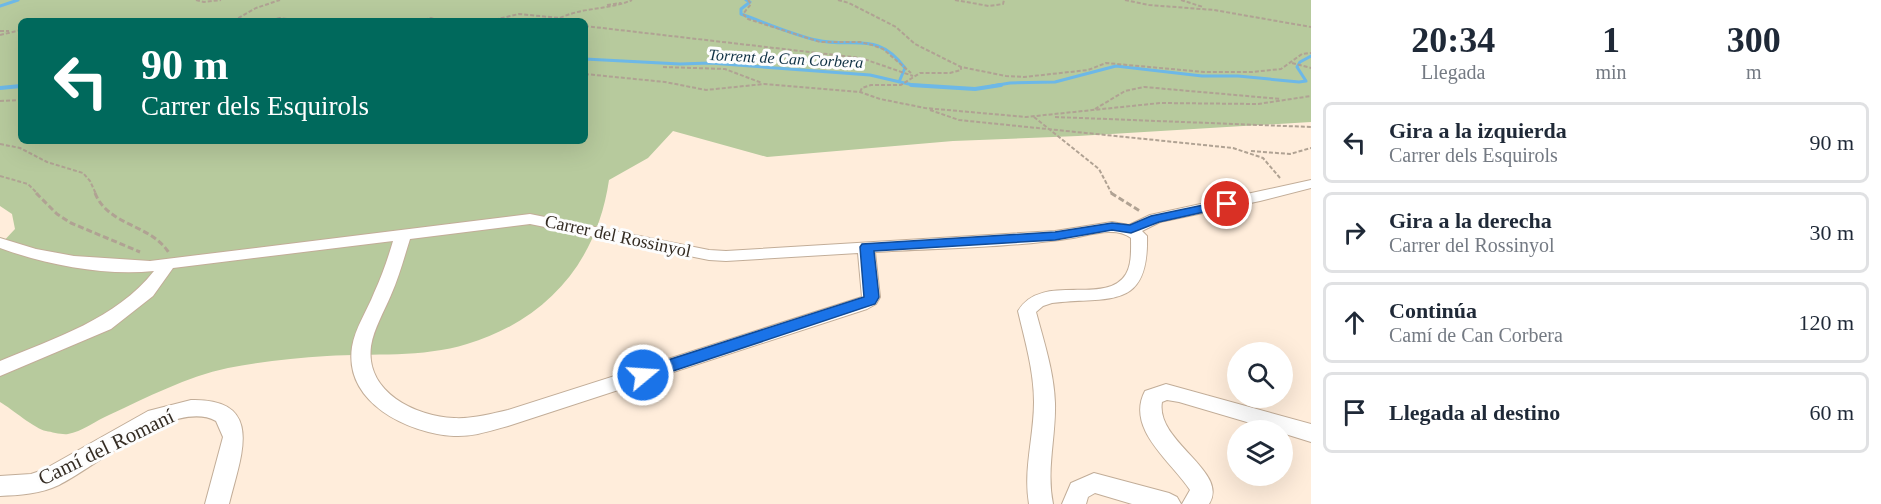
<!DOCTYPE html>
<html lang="es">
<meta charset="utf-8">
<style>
:root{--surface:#fff;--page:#f6f6f7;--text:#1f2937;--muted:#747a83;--line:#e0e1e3}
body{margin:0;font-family:"Times New Roman",serif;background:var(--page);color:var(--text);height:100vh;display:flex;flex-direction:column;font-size:22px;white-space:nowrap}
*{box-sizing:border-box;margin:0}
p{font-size:20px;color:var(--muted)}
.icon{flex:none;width:33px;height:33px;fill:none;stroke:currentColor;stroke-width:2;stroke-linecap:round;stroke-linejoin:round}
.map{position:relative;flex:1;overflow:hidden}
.details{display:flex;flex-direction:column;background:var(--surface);width:570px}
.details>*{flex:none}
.hud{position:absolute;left:18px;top:18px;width:570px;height:126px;border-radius:9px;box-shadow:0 6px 24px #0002;background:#00695c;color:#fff;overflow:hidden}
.controls{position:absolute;left:1227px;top:342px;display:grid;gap:12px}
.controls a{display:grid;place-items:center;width:66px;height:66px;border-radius:50%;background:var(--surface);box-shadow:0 6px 24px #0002;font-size:30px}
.pin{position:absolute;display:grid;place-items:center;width:51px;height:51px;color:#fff;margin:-26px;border:3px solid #fff;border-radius:50%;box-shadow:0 2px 6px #0007}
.me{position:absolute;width:66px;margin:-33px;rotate:72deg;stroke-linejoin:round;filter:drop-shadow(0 0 4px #0008)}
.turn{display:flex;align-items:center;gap:21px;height:126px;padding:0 24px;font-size:27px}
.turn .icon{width:78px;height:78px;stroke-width:2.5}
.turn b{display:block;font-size:42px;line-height:51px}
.eta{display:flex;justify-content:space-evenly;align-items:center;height:102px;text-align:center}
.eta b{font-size:36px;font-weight:700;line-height:42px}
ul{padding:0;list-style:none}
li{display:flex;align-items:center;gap:18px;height:81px;margin:0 12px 9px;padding:0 12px;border:3px solid var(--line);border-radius:9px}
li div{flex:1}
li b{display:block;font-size:22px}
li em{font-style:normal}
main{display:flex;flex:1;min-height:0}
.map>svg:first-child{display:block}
.green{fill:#b7ca9d;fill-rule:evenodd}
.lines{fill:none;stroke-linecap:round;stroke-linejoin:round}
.stream-far1{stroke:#6db8e7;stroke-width:3}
.stream{stroke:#6db8e7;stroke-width:4}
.minor-casing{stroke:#c2ad98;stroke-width:2}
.path-far1{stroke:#b0a293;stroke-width:2;stroke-dasharray:4 2;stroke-linecap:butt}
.path{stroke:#b0a293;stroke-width:3;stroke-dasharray:6 3;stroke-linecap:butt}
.minor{fill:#fff;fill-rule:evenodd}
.route{fill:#1a73e8;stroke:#114b97;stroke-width:1.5}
.labels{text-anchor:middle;stroke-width:6;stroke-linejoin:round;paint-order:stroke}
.far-water-label{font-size:16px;font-style:italic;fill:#0f3144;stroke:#fdfdfd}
.street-label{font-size:18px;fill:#342c23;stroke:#fdfdfd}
.near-street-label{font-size:21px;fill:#342c23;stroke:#fdfdfd}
</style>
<main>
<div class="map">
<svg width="1311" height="504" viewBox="0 0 1311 504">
<rect width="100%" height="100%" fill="#ffeddb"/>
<path class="green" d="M 0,0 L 1311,0 L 1311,122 L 1078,136 L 953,141 L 767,157 L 673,131 L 648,158 L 609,180 C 597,262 547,320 467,344 C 422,358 373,353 327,356 C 294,358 260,362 228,368 C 186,377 148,397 109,415 C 97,420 81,432 68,434 C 62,435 52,432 46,431 C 35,429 12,409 0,402 L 0,245 L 15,229 L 12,214 L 0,206 ZM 21,21 L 585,21 L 585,141 L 21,141 Z"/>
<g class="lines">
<path class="stream-far1" d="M 746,0 L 750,2 L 741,9 L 741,14 C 766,23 791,34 816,40 C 855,49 877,30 905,68 L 899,82
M 0,6 L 18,0
M 585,59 L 680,64 L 710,63 L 870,75 L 913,85 L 929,86
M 992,86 L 1010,83 L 1055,82 L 1116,66 L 1202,76 L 1238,76 L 1299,82 L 1306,81 L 1297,67 L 1300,62 L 1311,56"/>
<path class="stream" d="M 911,85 L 975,89 L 1001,85
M 0,88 L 21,86"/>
<g class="minor-casing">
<path id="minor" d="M 1311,180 L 1311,188 L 1260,201 L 1160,222 L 1142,231 L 1147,236 C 1149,312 1108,296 1052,303 L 1043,306 L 1036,312 C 1044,342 1054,372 1055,403 C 1056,437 1046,469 1053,504 L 1029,504 C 1023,469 1034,437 1034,402 C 1034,371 1025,341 1018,311 C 1042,271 1106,307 1126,274 C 1132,264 1131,249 1131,238 C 1116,226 1090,235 1073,238 C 1008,248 940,248 875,252 L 880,297 L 876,304 L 867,309 L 508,426 C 490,431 472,437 454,436 C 408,433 344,403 352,347 C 355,328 367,311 374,293 C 382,276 388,258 393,241 L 173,268 L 153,296 L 111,329 L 0,376 L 0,361 C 55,338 116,319 154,271 C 104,276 47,265 0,248 L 0,238 L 36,249 L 74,256 L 150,261 L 530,214 L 709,250 L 726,251 L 1055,231 L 1112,222 L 1129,225 L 1150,215 ZM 530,224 L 709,260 L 726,261 L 858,253 L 862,297 L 508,410 C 490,414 472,419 454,418 C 415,416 365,392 371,346 C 374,328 384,312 391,295 C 399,277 404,258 410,239 Z
M 1166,384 L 1311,424 L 1311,442 L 1282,433 L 1282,430 L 1274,430 L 1179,402 L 1167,400 L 1162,402 C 1155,442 1230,471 1209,504 L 1182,504 L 1190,490 C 1172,462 1125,429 1145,391 Z
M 191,400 C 267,398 240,458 229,504 L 205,504 L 223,437 L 216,421 C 174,398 96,467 59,485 C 40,494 20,495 0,496 L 0,476 L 31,474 L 43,470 L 148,411 Z
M 1094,473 L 1169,493 L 1177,497 L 1181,504 L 1132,504 L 1095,493 L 1088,497 L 1086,504 L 1062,504 L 1071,483 Z"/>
</g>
<path class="path-far1" d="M 196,0 L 204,2 L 221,0
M 748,0 L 751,4 L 743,14 L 748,19 L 820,42 L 860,42 L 872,45 L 883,49 L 911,73
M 838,0 L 849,3 L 896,27 L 915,44 L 961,67 L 1006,76 L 1024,77 L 1088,70 L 1106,63 L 1204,72 L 1252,72 L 1281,69 L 1302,54 L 1311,53
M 955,0 L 989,6 L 1003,4 L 1004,0
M 1125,0 L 1149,5 L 1214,10 L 1311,27
M 1181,0 L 1203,7
M 607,5 L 621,3
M 560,18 C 583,7 609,10 632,0
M 233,21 L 256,8 L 280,0
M 265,21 L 280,18 L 301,21
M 418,21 L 431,18 L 440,21
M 489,21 L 519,14 L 560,18 L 565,21
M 585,26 L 861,58 L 913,76
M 0,31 L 9,31
M 0,35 L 21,30
M 1292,63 L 1311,68
M 663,67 L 725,69 L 762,83
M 585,74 L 665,82 L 706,90 L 764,84 L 860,92 L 880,99 L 925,108 L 1026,117 L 1160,103 L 1258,104 L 1311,96
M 860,92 L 862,88 L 871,85 L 901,85 L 920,73 L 950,73 L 961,70 L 961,67
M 0,101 L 21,100
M 1095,109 L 1125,91 L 1144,87 L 1281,99
M 930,110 L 959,120 L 1233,148 L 1263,158 L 1280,178
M 1034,117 L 1099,169 L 1112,194
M 1055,117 L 1311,127
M 0,144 L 20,148 L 47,162 L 83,173 L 90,181 L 96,194
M 1251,151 L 1290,154 L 1311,148
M 0,176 L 28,184 L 38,194"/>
<path class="path" d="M 36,193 L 57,214 L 71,223 L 140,252
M 95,193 C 108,226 151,224 169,253
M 1111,193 L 1140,211"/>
<use href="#minor" class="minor"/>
</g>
<path class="route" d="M 1227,200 L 1233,204 L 1231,206 L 1159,222 L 1131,233 L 1112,230 L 1055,240 L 874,251 L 879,297 L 875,304 L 643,381 L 637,379 L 634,375 L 637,370 L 864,297 L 860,247 L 862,244 L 1055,232 L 1112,223 L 1130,225 L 1151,216 Z"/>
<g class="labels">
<g class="far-water-label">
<text transform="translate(786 58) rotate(3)" y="6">Torrent de Can Corbera</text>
</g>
<g class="street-label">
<text transform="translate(618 236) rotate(12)" y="6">Carrer del Rossinyol</text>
</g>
<g class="near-street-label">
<text transform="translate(106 447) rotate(-26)" y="7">Camí del Romaní</text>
</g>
</g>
</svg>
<div class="controls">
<a><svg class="icon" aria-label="search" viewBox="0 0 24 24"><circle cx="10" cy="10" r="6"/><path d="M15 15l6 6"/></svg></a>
<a><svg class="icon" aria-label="layers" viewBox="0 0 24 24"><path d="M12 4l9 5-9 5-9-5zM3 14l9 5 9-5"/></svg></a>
</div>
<div class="pin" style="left:1227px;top:204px;background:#d93025"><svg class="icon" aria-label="arrive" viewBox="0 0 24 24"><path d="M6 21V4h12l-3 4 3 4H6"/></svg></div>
<svg class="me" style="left:643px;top:375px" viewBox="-20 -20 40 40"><circle r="17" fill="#1a73e8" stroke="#fff" stroke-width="3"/><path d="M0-11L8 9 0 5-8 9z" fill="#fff"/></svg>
<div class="hud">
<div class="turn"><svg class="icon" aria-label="left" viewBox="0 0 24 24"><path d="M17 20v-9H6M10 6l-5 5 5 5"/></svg><div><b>90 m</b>Carrer dels Esquirols</div></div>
</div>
</div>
<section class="details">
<div class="eta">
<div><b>20:34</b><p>Llegada</p></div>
<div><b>1</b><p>min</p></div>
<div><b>300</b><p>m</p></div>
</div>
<ul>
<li><svg class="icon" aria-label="left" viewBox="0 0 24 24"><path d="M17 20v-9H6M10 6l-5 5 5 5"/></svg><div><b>Gira a la izquierda</b><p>Carrer dels Esquirols</p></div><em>90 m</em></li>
<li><svg class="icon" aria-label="right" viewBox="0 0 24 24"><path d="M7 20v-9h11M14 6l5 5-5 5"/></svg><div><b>Gira a la derecha</b><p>Carrer del Rossinyol</p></div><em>30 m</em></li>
<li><svg class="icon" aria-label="ahead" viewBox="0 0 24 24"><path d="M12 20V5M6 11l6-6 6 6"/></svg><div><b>Continúa</b><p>Camí de Can Corbera</p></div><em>120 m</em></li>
<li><svg class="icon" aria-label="arrive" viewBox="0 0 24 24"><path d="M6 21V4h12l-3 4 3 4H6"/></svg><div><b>Llegada al destino</b></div><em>60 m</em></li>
</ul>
</section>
</main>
